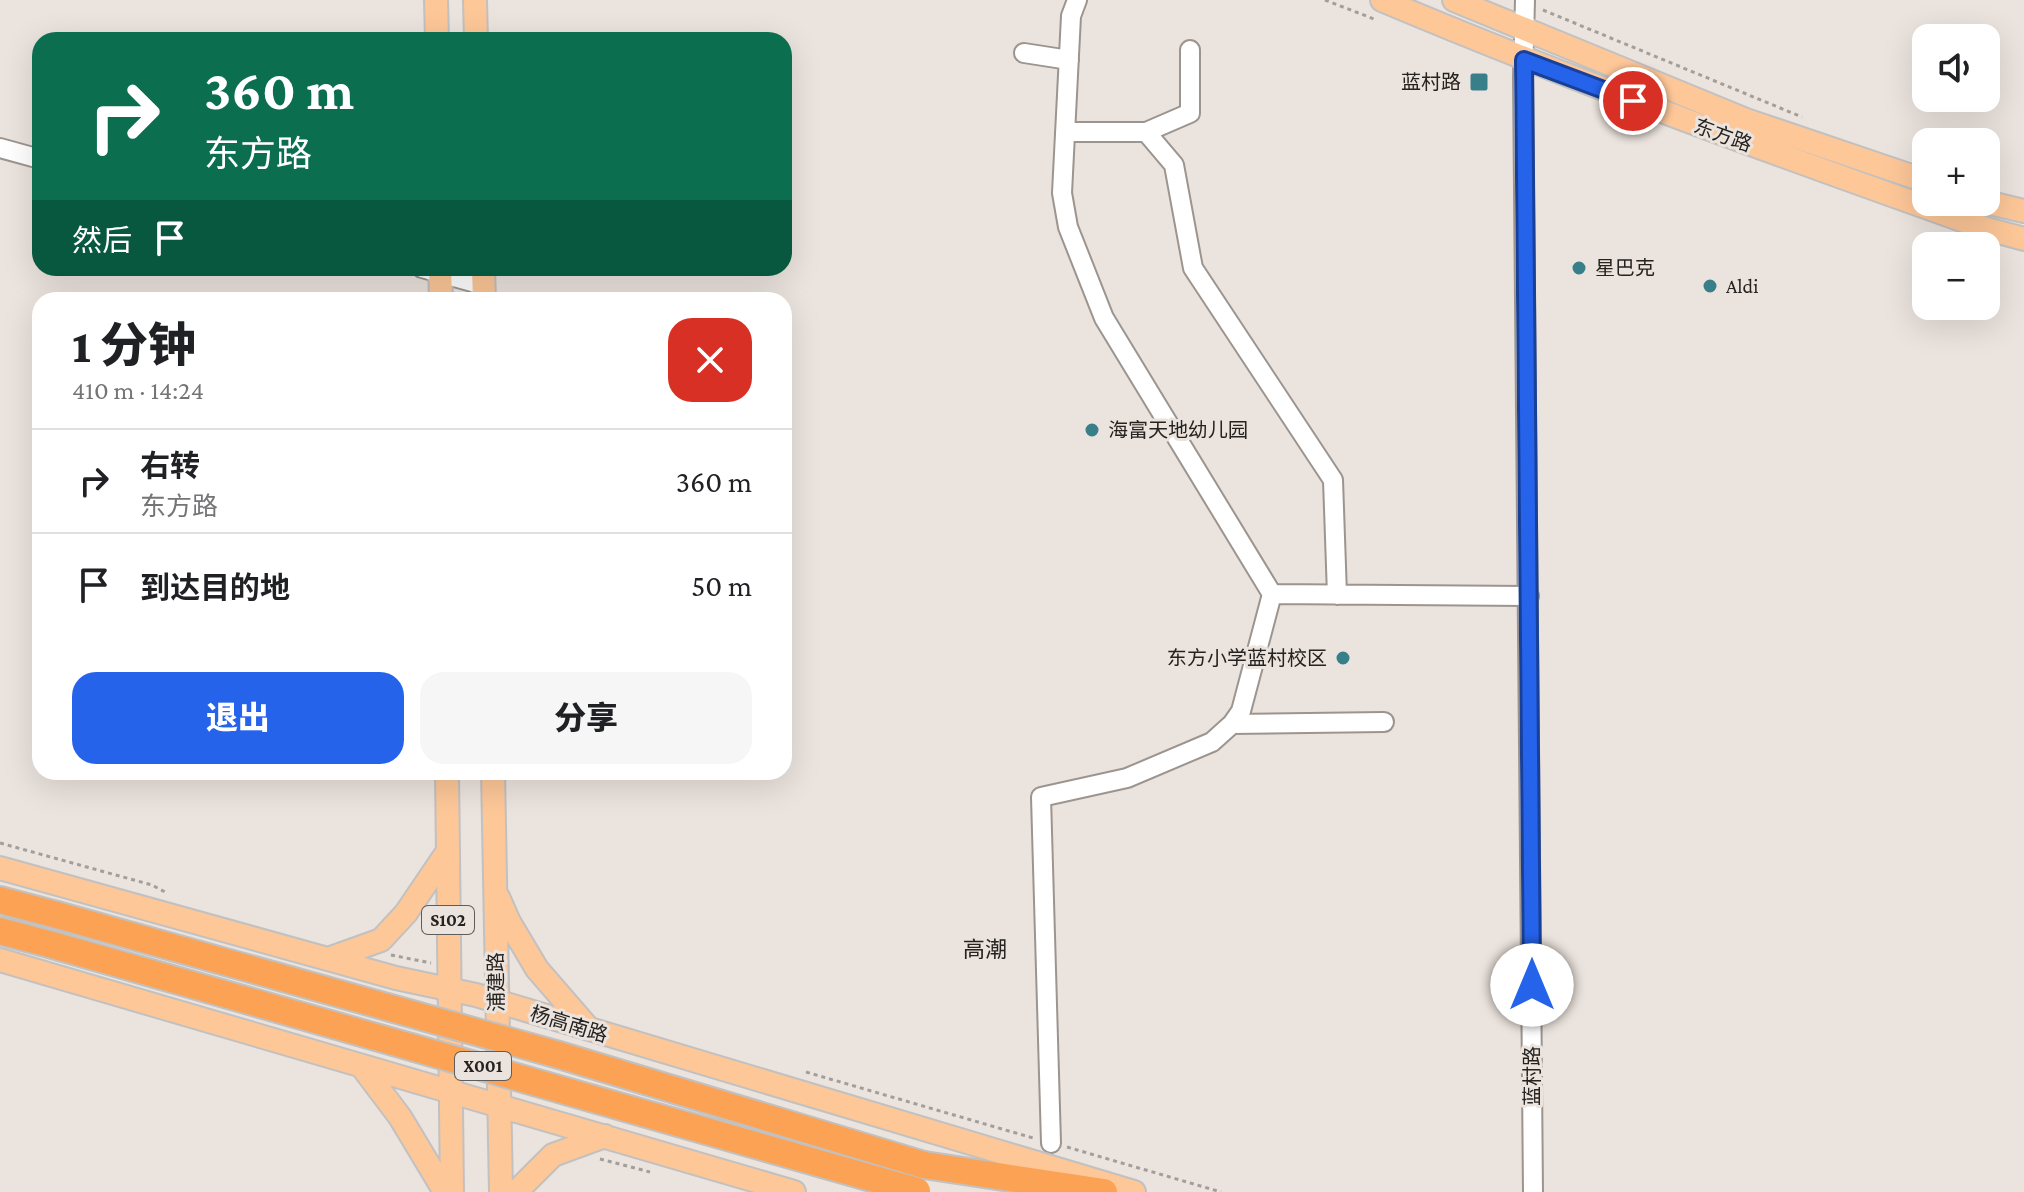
<!DOCTYPE html>
<html lang="zh">
<meta charset="utf-8">
<style>
:root{--surface:#fff;--page:#f6f6f6;--text:#202124;--muted:#757577;--line:#e0e0e0;--accent:#2563eb}
body{margin:0;font-family:"Crimson Pro","Noto Sans SC",serif;background:var(--page);color:var(--text);height:100vh;display:flex;flex-direction:column;font-size:30px;white-space:nowrap}
*{box-sizing:border-box;margin:0}
p{font-size:26px;color:var(--muted)}
.icon{flex:none;width:44px;height:44px;fill:none;stroke:currentColor;stroke-width:2;stroke-linecap:round;stroke-linejoin:round}
.map{position:relative;flex:1;overflow:hidden}
.sheet{position:absolute;left:32px;top:292px;width:760px;height:488px;display:flex;flex-direction:column;background:var(--surface);border-radius:24px;box-shadow:0 8px 32px #0002}
.sheet>*{flex:none}
.banner{position:absolute;left:32px;top:32px;width:760px;height:244px;border-radius:24px;box-shadow:0 8px 32px #0002;background:#0b6e4f;color:#fff;overflow:hidden}
.tools{position:absolute;left:1912px;top:24px;display:grid;gap:16px}
.tools a{display:grid;place-items:center;width:88px;height:88px;border-radius:16px;background:var(--surface);box-shadow:0 8px 32px #0002;font-size:40px}
.pin{position:absolute;display:grid;place-items:center;width:68px;height:68px;color:#fff;margin:-34px;border:4px solid #fff;border-radius:50%;box-shadow:0 2px 8px #0007}
.me{position:absolute;width:88px;margin:-44px;rotate:0deg;stroke-linejoin:round;filter:drop-shadow(0 0 6px #0008)}
.turn{display:flex;align-items:center;gap:28px;height:168px;padding:0 40px;font-size:36px}
.turn .icon{width:104px;height:104px;stroke-width:2.5}
.turn b{display:block;font-size:56px;line-height:68px}
.then{display:flex;align-items:center;height:76px;padding:0 40px;background:#0003;gap:16px;font-size:30px}
.round{display:grid;place-items:center;flex:none;width:84px;height:84px;border-radius:24px;background:var(--page)}
.summary{display:flex;align-items:center;justify-content:space-between;height:136px;padding:0 40px}
h1{font-size:48px;font-weight:800;line-height:60px}
.button{display:flex;gap:16px;margin-top:auto;padding:16px 40px}
.button a{flex:1;height:92px;border-radius:24px;background:var(--accent);color:#fff;font-size:32px;font-weight:800;line-height:92px;text-align:center}
.button a+a{background:var(--page);color:var(--text)}
ul{padding:0;list-style:none}
li{display:flex;align-items:center;gap:24px;height:104px;padding:0 40px;border-top:2px solid var(--line)}
li div{flex:1}
li b{display:block;font-size:30px}
li em{font-style:normal}
.map>svg:first-child{display:block}
.lines{fill:none;stroke-linecap:round;stroke-linejoin:round}
.minor-casing{stroke:#9c948f;stroke-width:22}
.major-casing{stroke:#c2c1c1;stroke-width:26}
.highway-casing{stroke:#c2c1c1;stroke-width:30}
.path{stroke:#a49e9a;stroke-width:3;stroke-dasharray:4 4;stroke-linecap:butt}
.minor{stroke:#fff;stroke-width:18}
.major{stroke:#fdc798;stroke-width:22}
.highway{stroke:#fca254;stroke-width:26}
.highway-bridge-casing{stroke:#c2c1c1;stroke-width:30;stroke-linecap:butt}
.highway-bridge{stroke:#fca254;stroke-width:26}
.route-casing{stroke:#184099;stroke-width:20}
.route{stroke:#2563eb;stroke-width:14}
.poi-dot{fill:#387f8a;stroke:#ebe3dd;stroke-width:3}
.labels{text-anchor:middle;stroke-width:6;stroke-linejoin:round;paint-order:stroke}
.shield{fill:#ebe3dd;stroke:#605c59;stroke-width:2}
.shield-label{font-size:18px;font-weight:bold;fill:#252220}
.poi-label{font-size:20px;fill:#252220;stroke:#ebe3dd;text-anchor:start}
.street-label{font-size:20px;fill:#252220;stroke:#ebe3dd}
.neighbourhood-label{font-size:22px;fill:#252220;stroke:#ebe3dd}
</style>
<div class="map">
<svg width="2024" height="1192" viewBox="0 0 2024 1192">
<rect width="100%" height="100%" fill="#ebe3dd"/>
<g class="lines">
<g class="minor-casing">
<path id="minor" d="M 1525,0 L 1523,77 L 1533,1192
M 1024,53 L 1069,60
M 1065,132 L 1146,132 L 1174,165 L 1193,268 L 1333,480 L 1337,595
M 1146,132 L 1190,113 L 1190,50
M 0,148 L 40,159
M 422,268 L 483,285
M 1272,594 L 1529,596
M 1232,724 L 1384,722
M 1051,1143 L 1041,797 L 1127,778 L 1212,742 L 1232,724 L 1241,711 L 1272,594 L 1104,318 L 1068,227 L 1062,193 L 1071,16 L 1077,0"/>
</g>
<g class="major-casing">
<path id="major" d="M 436,0 L 437,40
M 475,0 L 476,40
M 1382,0 C 1581,84 1784,157 1987,229 L 2024,239
M 1454,0 L 1746,120 L 1926,181
M 1986,202 L 2024,211
M 440,268 L 441,300
M 483,268 L 484,300
M 447,772 L 452,1192
M 493,772 L 501,1192
M 0,868 L 396,978 L 476,995 L 1134,1192
M 498,897 L 509,922 L 537,969 L 589,1029
M 328,959 L 381,940 L 406,913 L 448,851
M 0,960 L 794,1192
M 363,1068 L 400,1117 L 445,1192
M 516,1192 L 553,1155 L 605,1136"/>
</g>
<g class="highway-casing">
<path id="highway" d="M 0,900 L 57,915
M 0,931 L 49,944
M 924,1165 L 1104,1192"/>
</g>
<path class="path" d="M 1325,0 L 1374,19
M 1543,10 L 1802,117
M 0,843 L 152,885 L 165,892
M 391,955 L 431,963
M 806,1072 L 1033,1138
M 1067,1147 L 1221,1192
M 600,1159 L 650,1172"/>
<use href="#minor" class="minor"/>
<use href="#major" class="major"/>
<use href="#highway" class="highway"/>
<g class="highway-bridge-casing">
<path id="highway-bridge" d="M 57,915 L 559,1055 L 924,1165
M 49,944 L 917,1191"/>
</g>
<use href="#highway-bridge" class="highway-bridge"/>
</g>
<g class="lines">
<g class="route-casing">
<path id="route" d="M 1532,985 L 1524,60 L 1633,101"/>
</g>
<use href="#route" class="route"/>
</g>
<g class="poi-dot">
<rect x="1469" y="72" width="20" height="20" rx="4"/>
<circle cx="1579" cy="268" r="8"/>
<circle cx="1710" cy="286" r="8"/>
<circle cx="1092" cy="430" r="8"/>
<circle cx="1343" cy="658" r="8"/>
</g>
<g class="labels">
<g class="shield">
<rect x="422" y="906" width="52" height="28" rx="6"/>
<rect x="455" y="1052" width="56" height="28" rx="6"/>
</g>
<g class="shield-label">
<text x="448" y="926">S102</text>
<text x="483" y="1072">X001</text>
</g>
<g class="poi-label">
<text x="1461" y="89" text-anchor="end">蓝村路</text>
<text x="1595" y="275">星巴克</text>
<text x="1726" y="293">Aldi</text>
<text x="1108" y="437">海富天地幼儿园</text>
<text x="1327" y="665" text-anchor="end">东方小学蓝村校区</text>
</g>
<g class="street-label">
<text transform="translate(1723 135) rotate(20)" y="7">东方路</text>
<text transform="translate(496 982) rotate(-91)" y="7">浦建路</text>
<text transform="translate(569 1024) rotate(17)" y="7">杨高南路</text>
<text transform="translate(1532 1076) rotate(-90)" y="7">蓝村路</text>
</g>
<g class="neighbourhood-label">
<text x="985" y="957">高潮</text>
</g>
</g>
</svg>
<div class="tools">
<a><svg class="icon" aria-label="sound" viewBox="0 0 24 24"><path d="M4 9h4l5-4v14l-5-4H4zM17 9q2 3 0 6"/></svg></a>
<a>+</a>
<a>−</a>
</div>
<div class="pin" style="left:1633px;top:101px;background:#d93025"><svg class="icon" aria-label="arrive" viewBox="0 0 24 24"><path d="M6 21V4h12l-3 4 3 4H6"/></svg></div>
<svg class="me" style="left:1532px;top:985px" viewBox="-20 -20 40 40"><circle r="19" fill="#fff"/><path d="M0-13L10 11 0 6-10 11z" fill="#2563eb"/></svg>
<div class="banner">
<div class="turn"><svg class="icon" aria-label="right" viewBox="0 0 24 24"><path d="M7 20v-9h11M14 6l5 5-5 5"/></svg><div><b>360 m</b>东方路</div></div>
<div class="then">然后<svg class="icon" aria-label="arrive" viewBox="0 0 24 24"><path d="M6 21V4h12l-3 4 3 4H6"/></svg></div>
</div>
<section class="sheet">
<div class="summary"><div><h1>1 分钟</h1><p>410 m · 14:24</p></div><a class="round" style="background:#d93025;color:#fff"><svg class="icon" aria-label="close" viewBox="0 0 24 24"><path d="M6 6l12 12M18 6L6 18"/></svg></a></div>
<ul>
<li><svg class="icon" aria-label="right" viewBox="0 0 24 24"><path d="M7 20v-9h11M14 6l5 5-5 5"/></svg><div><b>右转</b><p>东方路</p></div><em>360 m</em></li>
<li><svg class="icon" aria-label="arrive" viewBox="0 0 24 24"><path d="M6 21V4h12l-3 4 3 4H6"/></svg><div><b>到达目的地</b></div><em>50 m</em></li>
</ul>
<div class="button"><a>退出</a><a>分享</a></div>
</section>
</div>
